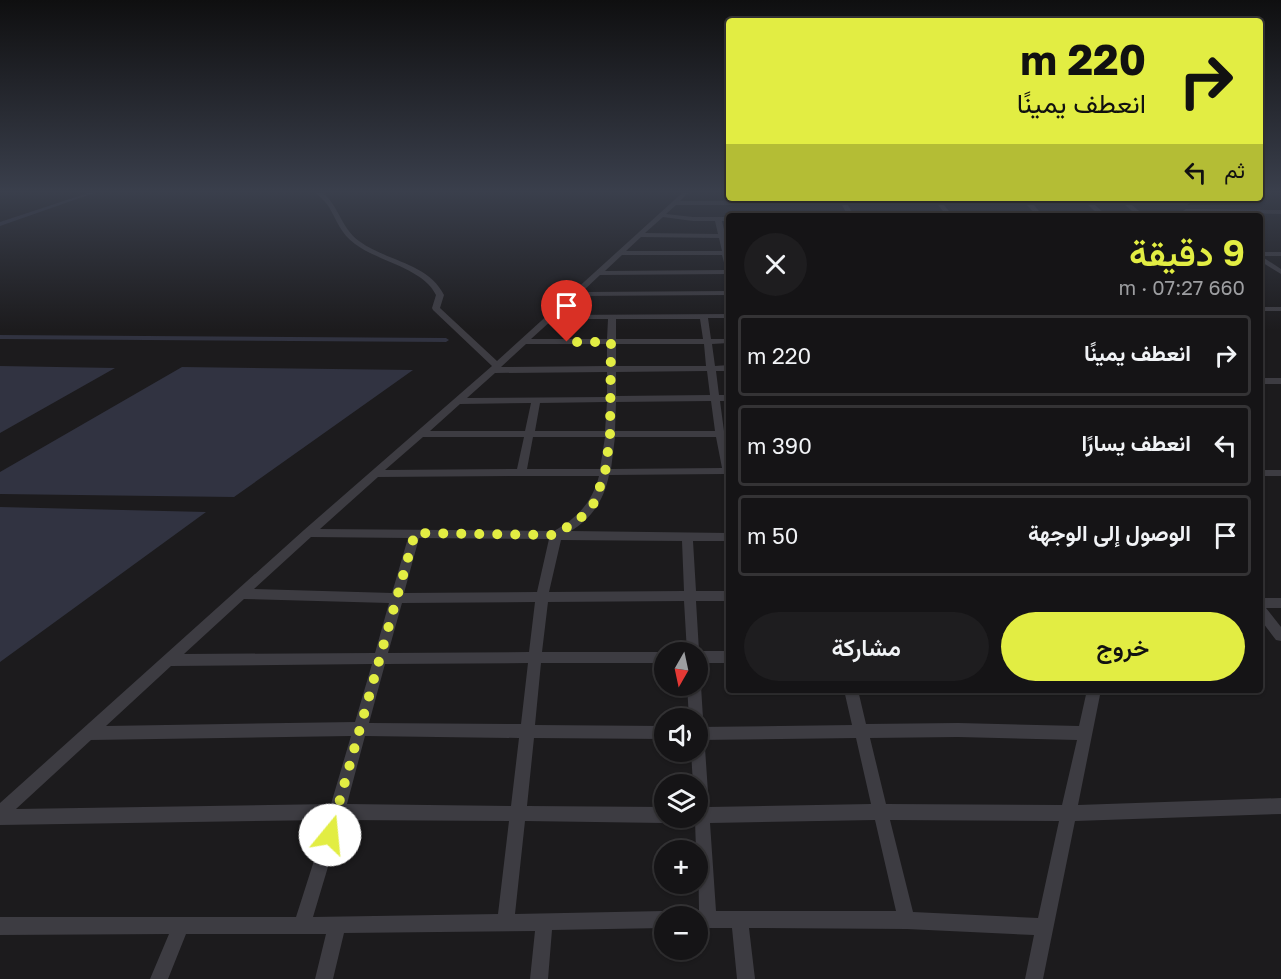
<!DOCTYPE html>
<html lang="ar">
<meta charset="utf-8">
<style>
:root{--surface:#151416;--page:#1e1d1f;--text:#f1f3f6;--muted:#9d9ea1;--line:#343335;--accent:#e2ed43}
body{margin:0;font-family:"Golos Text",Vazirmatn,sans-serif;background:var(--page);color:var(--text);direction:rtl;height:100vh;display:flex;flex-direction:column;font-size:22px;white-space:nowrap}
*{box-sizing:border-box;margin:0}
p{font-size:20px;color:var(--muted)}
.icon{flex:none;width:33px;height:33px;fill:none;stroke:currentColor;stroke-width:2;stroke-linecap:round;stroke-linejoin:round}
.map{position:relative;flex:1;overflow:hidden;direction:ltr}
.side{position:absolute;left:726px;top:213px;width:537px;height:480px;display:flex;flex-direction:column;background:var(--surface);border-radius:6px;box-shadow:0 2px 4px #0004,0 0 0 2px var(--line);direction:rtl}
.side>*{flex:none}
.banner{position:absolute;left:726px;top:18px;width:537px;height:183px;border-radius:6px;box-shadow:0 2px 4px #0004,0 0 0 2px var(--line);direction:rtl;background:#e2ed43;color:#111;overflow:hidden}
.needle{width:39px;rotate:189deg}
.buttons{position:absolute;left:654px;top:642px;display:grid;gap:12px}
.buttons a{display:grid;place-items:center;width:54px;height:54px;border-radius:50%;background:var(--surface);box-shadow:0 2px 4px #0004,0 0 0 2px var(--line);font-size:30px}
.pin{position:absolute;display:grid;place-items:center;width:51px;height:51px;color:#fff;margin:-62px -26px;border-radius:50% 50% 50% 0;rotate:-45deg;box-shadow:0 0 6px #0007}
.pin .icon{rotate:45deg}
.me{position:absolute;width:66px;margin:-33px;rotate:17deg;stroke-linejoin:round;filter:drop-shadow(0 0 4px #0008)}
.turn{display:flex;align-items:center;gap:21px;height:126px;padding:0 18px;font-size:27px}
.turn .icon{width:78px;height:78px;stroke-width:2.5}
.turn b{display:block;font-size:42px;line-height:51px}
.then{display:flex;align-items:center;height:57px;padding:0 18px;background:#0003;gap:12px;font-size:22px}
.round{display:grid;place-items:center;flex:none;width:63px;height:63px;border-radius:32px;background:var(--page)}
.headline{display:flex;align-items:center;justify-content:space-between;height:102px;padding:0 18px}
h1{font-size:36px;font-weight:600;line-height:45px;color:var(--accent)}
.primary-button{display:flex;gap:12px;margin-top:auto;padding:12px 18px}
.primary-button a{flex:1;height:69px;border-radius:36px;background:var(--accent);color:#111;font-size:24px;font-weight:600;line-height:69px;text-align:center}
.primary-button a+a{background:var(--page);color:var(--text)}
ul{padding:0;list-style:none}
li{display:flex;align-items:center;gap:18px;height:81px;margin:0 12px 9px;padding:0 6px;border:3px solid var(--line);border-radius:6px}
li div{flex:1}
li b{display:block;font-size:22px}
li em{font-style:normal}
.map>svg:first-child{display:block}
.water{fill:#313341}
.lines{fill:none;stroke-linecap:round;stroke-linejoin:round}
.canal{fill:#313341;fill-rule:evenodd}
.minor{fill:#3d3c42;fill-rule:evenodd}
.route{stroke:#e2ed43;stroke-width:10;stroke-dasharray:0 18}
</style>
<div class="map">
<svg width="1281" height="979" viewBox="0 0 1281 979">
<rect width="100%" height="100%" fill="#1c1b1d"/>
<path class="water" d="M 0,366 L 115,368 L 0,433 Z
M 182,367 L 413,370 L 234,497 L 0,494 L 0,472 Z
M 0,507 L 206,512 L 0,662 Z"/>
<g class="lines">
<path class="canal" d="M 88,193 L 94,193 L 0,226 L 0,222 Z
M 0,335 L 446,338 L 449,340 L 446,342 L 0,339 Z"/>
<path class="minor" d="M 316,193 L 323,193 C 339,206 341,228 359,241 C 386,261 428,263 444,295 L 440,308 L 497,361 L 682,193 L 688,193 L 680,201 L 840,201 L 838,198 L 844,198 L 846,201 L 935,201 L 935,199 L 937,198 L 941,201 L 1024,201 L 1027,199 L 1030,201 L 1121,201 L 1124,199 L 1128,201 L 1187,201 L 1190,203 L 1187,205 L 1132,205 L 1145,216 L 1138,216 L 1125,205 L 1095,205 L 1107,216 L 1100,216 L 1088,205 L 1034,205 L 1043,216 L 1037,216 L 1027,205 L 944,205 L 953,216 L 947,216 L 938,205 L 848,205 L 854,216 L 848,216 L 842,205 L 676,205 L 666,214 L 693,217 L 729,217 L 729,221 L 722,221 L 725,234 L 729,234 L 729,238 L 726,238 L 729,251 L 729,274 L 600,275 L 582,292 L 729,291 L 729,295 L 577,296 L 558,315 L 729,314 L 729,318 L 708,318 L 711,339 L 729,339 L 729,343 L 712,344 L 715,366 L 729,365 L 729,371 L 716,371 L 719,395 L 729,395 L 729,401 L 720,401 L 724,431 L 729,431 L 729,437 L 726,437 L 729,452 L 729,478 L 725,477 L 724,474 L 609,475 C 604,500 592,518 571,531 L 729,533 L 729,541 L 693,541 L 696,591 L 729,591 L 729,601 L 696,601 L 699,651 L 729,651 L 729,663 L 698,663 L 698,652 L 687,652 L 684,601 L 548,602 L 542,652 L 667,652 L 664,652 L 664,663 L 541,663 L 535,725 L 664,726 L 664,739 L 534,738 L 527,806 L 664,807 L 664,818 L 671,818 L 669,820 L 664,823 L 525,821 L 515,914 L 664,911 L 670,914 L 671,916 L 664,916 L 664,928 L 552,930 L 548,979 L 530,979 L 535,931 L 344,933 L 333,979 L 315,979 L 326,934 L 186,934 L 168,979 L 150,979 L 169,934 L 0,935 L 0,917 L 296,917 L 327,820 L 0,825 L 0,803 L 304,530 L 492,366 L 433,310 L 432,308 L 436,295 C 423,268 379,262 355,244 C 341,234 337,221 329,207 C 325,201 320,197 316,193 ZM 663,217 L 693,221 L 715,221 L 718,234 L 645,233 ZM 641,237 L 719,238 L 722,251 L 626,251 ZM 622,255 L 722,255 L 726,270 L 605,271 ZM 553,319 L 608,319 L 607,339 L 531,339 ZM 616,319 L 700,319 L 703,339 L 616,339 ZM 526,344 L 607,344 L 607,366 L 501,367 ZM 616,344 L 704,344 L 706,366 L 616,366 ZM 707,371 L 710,395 L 616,396 L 616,372 ZM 607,372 L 607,397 L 467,398 L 495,373 ZM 711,401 L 715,431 L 615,431 L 616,402 ZM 607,402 L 605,431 L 535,431 L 540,403 ZM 531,403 L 525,431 L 430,431 L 460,404 ZM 423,437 L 524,437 L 517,469 L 385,470 ZM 533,437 L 605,437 L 600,469 L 527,469 ZM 615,437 L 716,437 L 722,468 L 611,469 ZM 517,476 L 599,476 C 592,503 577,518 554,531 L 320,529 L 378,477 ZM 311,537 L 408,538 L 392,593 L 254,589 ZM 419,538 L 549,539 L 537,592 L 404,593 ZM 561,540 L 682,541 L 684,591 L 549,592 ZM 244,599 L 389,603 L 375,653 L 184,654 ZM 535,602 L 529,652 L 388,653 L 402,603 ZM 528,663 L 521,724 L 369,723 L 385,664 ZM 372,664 L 355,722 L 106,726 L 171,666 ZM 351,736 L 331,804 L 16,809 L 91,740 ZM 365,736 L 519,738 L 511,806 L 347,804 ZM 342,820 L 509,821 L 498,914 L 313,917 Z
M 1186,209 L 1281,210 L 1281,214 L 1184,212 L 1183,211 Z
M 1260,252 L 1281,252 L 1281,256 L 1261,256 L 1281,269 L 1281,274 L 1260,261 Z
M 1260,307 L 1281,307 L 1281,311 L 1260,311 Z
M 1260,378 L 1281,378 L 1281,384 L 1260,384 Z
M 1260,470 L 1281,470 L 1281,476 L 1260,476 Z
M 1260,598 L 1281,598 L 1281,608 L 1266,608 L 1281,627 L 1281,641 L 1276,640 L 1260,619 Z
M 698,681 L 701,686 L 703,718 L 701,723 L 698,724 L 698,718 L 689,718 L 687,686 L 698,686 Z
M 844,690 L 858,690 L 866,724 L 958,723 L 1079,726 L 1087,690 L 1101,690 L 1078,805 L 1281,798 L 1281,814 L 1075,821 L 1043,979 L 1025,979 L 1034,935 L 907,929 L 749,928 L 755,979 L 737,979 L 732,928 L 698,928 L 698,916 L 691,916 L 692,913 L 699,910 L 698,850 L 696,850 L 695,821 L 691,818 L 698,818 L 698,784 L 693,784 L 691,752 L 698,752 L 698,741 L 703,743 L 705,748 L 709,807 L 871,804 L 856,738 L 698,740 L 698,727 L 852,725 ZM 958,737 L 1077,740 L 1062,805 L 886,804 L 870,738 ZM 875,820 L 896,911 L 716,911 L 710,823 ZM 890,820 L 1059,821 L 1038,918 L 913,912 Z"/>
</g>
<linearGradient id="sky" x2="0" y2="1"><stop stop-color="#0f0f10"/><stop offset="0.58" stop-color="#3a3f4c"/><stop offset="1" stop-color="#3a3f4c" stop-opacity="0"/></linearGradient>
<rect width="1281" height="330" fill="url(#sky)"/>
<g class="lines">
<path class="route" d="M 330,835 L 415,533 L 556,535 L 583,516 L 594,503 L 605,473 L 610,435 L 611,342 L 567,342"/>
</g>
</svg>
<div class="buttons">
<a><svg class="needle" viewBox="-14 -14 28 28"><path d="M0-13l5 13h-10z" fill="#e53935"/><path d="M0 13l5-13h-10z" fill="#9d9ea1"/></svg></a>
<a><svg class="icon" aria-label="sound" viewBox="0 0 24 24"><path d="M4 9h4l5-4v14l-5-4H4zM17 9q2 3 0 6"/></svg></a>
<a><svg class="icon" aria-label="layers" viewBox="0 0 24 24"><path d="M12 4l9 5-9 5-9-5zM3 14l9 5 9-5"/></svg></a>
<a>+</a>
<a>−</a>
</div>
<div class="pin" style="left:567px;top:342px;background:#d93025"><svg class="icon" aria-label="arrive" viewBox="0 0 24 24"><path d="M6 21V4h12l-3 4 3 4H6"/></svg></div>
<svg class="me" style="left:330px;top:835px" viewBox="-20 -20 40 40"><circle r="19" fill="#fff"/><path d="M0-13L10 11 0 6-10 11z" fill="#e2ed43"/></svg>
<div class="banner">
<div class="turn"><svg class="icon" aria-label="right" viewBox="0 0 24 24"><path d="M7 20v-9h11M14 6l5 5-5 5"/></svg><div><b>220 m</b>انعطف يمينًا</div></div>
<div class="then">ثم<svg class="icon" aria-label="left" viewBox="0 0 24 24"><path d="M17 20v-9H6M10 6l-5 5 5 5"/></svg></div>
</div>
<section class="side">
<div class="headline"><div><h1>9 دقيقة</h1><p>660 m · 07:27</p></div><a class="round"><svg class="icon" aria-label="close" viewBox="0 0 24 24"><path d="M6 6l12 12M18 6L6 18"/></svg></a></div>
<ul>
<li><svg class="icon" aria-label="right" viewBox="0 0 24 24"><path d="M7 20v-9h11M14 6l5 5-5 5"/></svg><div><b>انعطف يمينًا</b></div><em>220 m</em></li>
<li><svg class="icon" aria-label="left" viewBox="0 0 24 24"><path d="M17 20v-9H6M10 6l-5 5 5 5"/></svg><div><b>انعطف يسارًا</b></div><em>390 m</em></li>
<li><svg class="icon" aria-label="arrive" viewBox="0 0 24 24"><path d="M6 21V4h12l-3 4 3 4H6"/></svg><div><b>الوصول إلى الوجهة</b></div><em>50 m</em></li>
</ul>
<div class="primary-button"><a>خروج</a><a>مشاركة</a></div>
</section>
</div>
